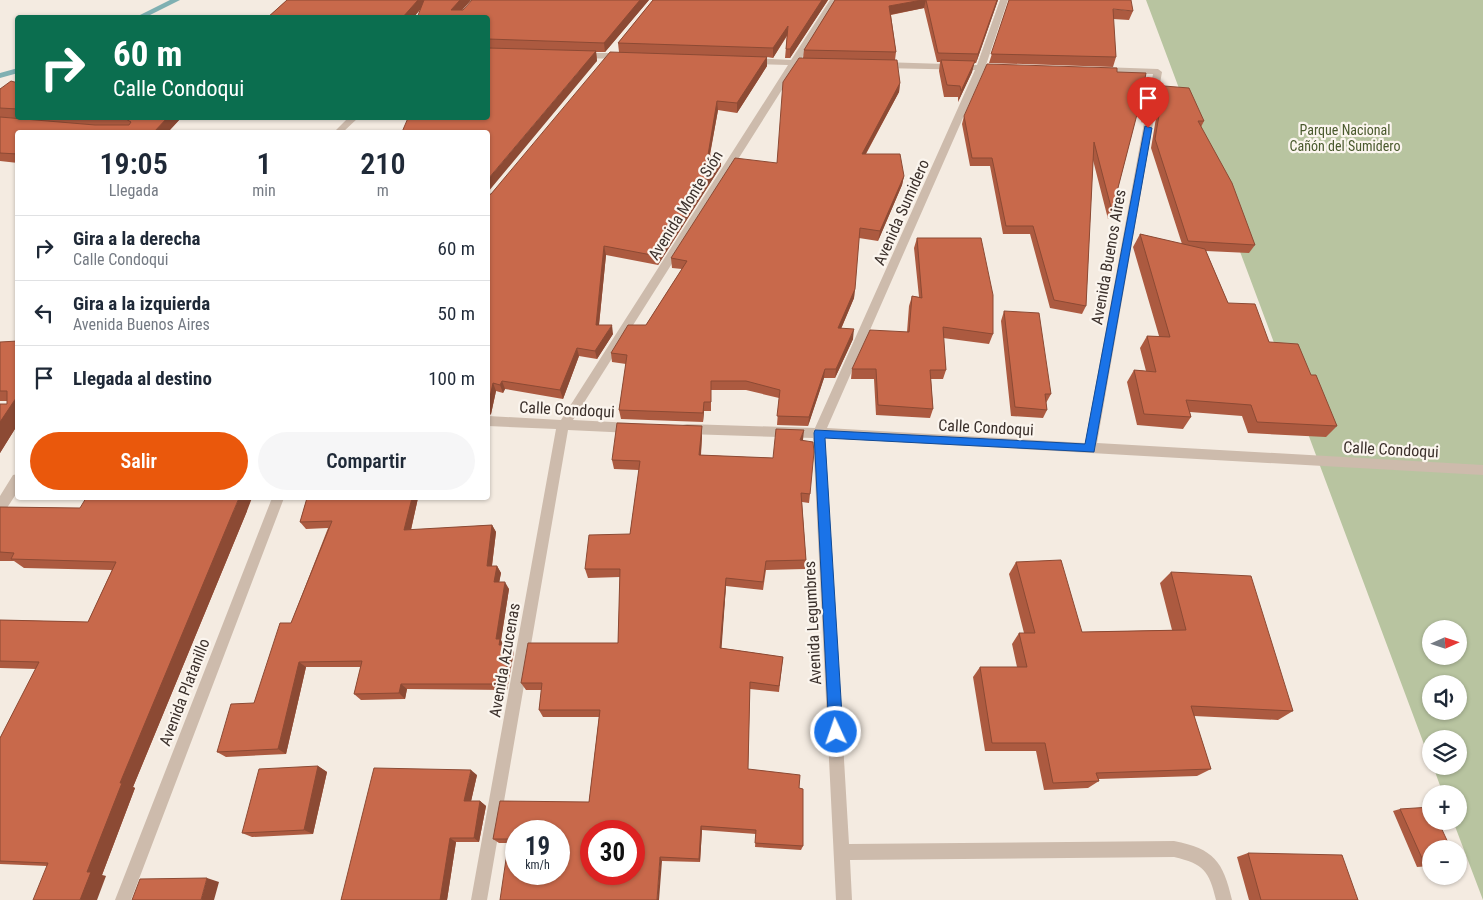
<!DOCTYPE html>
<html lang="es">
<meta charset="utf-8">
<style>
:root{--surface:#fff;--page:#f6f6f7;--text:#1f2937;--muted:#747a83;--line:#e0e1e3;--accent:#ea580c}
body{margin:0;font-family:"Roboto Condensed",sans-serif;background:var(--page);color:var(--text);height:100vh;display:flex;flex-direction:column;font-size:19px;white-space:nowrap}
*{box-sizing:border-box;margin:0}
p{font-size:16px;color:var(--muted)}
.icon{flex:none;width:28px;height:28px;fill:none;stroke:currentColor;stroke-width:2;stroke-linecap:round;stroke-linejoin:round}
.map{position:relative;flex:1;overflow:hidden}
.sheet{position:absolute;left:15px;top:130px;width:475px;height:370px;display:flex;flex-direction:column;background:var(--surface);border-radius:5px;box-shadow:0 1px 4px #0004}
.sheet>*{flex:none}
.hud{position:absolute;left:15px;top:15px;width:475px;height:105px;border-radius:5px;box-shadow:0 1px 4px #0004;background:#0b6e4f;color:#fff;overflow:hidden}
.needle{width:32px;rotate:87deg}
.controls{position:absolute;left:1422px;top:620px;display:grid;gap:10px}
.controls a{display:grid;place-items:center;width:45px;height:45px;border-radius:50%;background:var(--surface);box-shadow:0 1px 4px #0004;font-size:25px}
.speed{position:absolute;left:505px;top:820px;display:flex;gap:10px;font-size:25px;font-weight:700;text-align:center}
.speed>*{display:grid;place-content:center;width:65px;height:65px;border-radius:50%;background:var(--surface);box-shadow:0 1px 4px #0004;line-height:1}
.speed small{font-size:12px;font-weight:400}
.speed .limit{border:8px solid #d22;background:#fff;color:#111}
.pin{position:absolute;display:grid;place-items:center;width:42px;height:42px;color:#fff;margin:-51px -21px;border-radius:50% 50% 50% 0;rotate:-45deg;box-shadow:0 0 5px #0007}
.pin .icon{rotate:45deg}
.me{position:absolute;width:55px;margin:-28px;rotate:357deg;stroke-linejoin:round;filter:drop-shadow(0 0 4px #0008)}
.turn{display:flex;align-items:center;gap:18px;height:105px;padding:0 15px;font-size:22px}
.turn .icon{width:65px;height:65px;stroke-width:2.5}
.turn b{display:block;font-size:35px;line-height:42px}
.eta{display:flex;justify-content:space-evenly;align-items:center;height:85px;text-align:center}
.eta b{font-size:30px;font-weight:600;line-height:35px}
.action{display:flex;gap:10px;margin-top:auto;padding:10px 15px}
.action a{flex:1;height:58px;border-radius:30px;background:var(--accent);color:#fff;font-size:20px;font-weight:600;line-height:58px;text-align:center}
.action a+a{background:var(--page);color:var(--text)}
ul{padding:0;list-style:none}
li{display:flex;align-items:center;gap:15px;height:65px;padding:0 15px;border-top:1px solid var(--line)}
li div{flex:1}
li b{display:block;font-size:19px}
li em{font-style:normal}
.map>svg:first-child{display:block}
.green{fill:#b8c4a0;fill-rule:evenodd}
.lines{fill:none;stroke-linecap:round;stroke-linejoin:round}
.stream{fill:#7fb0b2;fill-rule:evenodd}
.minor{fill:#cdbbac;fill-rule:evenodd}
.wall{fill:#ac5a40}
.shaded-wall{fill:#8c4a34}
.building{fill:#c8694b;stroke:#8c4a34;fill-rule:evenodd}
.route{fill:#1a73e8;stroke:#114b97}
.labels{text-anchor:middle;stroke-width:4.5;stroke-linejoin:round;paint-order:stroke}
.far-park-label{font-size:14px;fill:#4a5a2e;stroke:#fbf5ee}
.street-label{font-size:16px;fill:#3b302b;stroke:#fbf5ee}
</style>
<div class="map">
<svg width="1483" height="900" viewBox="0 0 1483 900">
<rect width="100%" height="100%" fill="#f4ebe1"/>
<path class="green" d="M 1146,0 L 1483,0 L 1483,900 L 1453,821 L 1459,821 L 1459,794 L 1443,794 L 1433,766 L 1459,766 L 1459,739 L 1431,739 L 1431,763 ZM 1431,629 L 1459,629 L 1459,656 L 1431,656 ZM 1431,684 L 1459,684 L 1459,711 L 1431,711 Z"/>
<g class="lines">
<path class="stream" d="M 170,0 L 180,0 L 144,18 L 134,18 Z
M 18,68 L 18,73 L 0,78 L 0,73 Z"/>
<path class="minor" d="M 830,0 L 838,0 L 800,61 L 812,61 L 816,64 L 812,67 L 797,66 L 573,420 L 632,423 L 636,424 L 638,428 L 636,432 L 632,433 L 568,430 L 487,900 L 471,900 L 556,429 L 488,426 L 488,416 L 561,420 L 788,65 L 752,64 L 748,61 L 752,58 L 791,60 Z
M 1000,0 L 1008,0 L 986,65 L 1002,65 L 1006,68 L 1002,71 L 984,70 L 827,428 L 1085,443 L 1153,74 L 1102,73 L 1098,70 L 1102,67 L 1158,69 L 1162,72 L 1097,443 L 1483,465 L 1483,475 L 825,438 L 849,844 L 1174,841 C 1214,849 1223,861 1232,900 L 1216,900 C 1209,871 1204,864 1174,857 L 850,860 L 852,900 L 836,900 L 813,438 L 687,434 L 683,433 L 681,429 L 683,425 L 687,424 L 815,428 L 975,70 L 882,68 L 878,65 L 882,62 L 977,65 Z
M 576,53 L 622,53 L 626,56 L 622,59 L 579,58 L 576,57 Z
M 348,118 L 358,118 L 343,132 L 334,132 Z
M 18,474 L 18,491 L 5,511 L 0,513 L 0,496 L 13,475 Z
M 272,498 L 284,498 L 131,900 L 115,900 Z"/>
</g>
<path class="wall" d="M 287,0 L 471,0 L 462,10 L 649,0 L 605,52 L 596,52 L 597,61 L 488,118 L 488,18 L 420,10 L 413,18 L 267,18 Z
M 653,0 L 828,0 L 790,58 L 785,58 L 787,36 L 773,58 L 767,57 L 767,66 L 737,113 L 718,110 L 710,155 L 721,156 L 721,166 L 658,265 L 606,255 L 599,325 L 613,334 L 597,359 L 579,356 L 563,399 L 505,389 L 503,393 L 496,391 L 491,414 L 488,416 L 488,195 L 491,194 L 619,52 L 618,43 Z
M 835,0 L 998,0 L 976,63 L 974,63 L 972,72 L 958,102 L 958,97 L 944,97 L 939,71 L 940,62 L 937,62 L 924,8 L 891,15 L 896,52 L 895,60 L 900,83 L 899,92 L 866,154 L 904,176 L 902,185 L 878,241 L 859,238 L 854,298 L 841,329 L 853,339 L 835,378 L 824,378 L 808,426 L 777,425 L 779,398 L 746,390 L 711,390 L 711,411 L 704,411 L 703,422 L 621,419 L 619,410 L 626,364 L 612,362 L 611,353 L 646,325 L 682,269 L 672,268 L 671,258 L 777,163 L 803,58 L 804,50 Z
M 1009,0 L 1133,11 L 1129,20 L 1113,19 L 1116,57 L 1113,67 L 989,63 Z
M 1117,72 L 1144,84 L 1146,115 L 1142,123 L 1138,110 L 1112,211 L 1108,219 L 1093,160 L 1086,306 L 1082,314 L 1050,308 L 1030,234 L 1003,234 L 990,166 L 970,166 L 962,124 L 964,116 Z
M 18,83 L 18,118 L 181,118 L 168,132 L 18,132 L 18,163 L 0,161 L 0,117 L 98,125 L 0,117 L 0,89 Z
M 1164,86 L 1204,121 L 1201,127 L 1255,245 L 1249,253 L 1206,251 L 1228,303 L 1269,342 L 1311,375 L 1337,426 L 1326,437 L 1248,433 L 1242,416 L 1190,412 L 1191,417 L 1183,429 L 1137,425 L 1127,382 L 1134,370 L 1146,371 L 1140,348 L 1147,336 L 1159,336 L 1133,247 L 1140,234 L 1182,244 L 1151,148 L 1160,94 Z
M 917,238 L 993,334 L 989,344 L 943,338 L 946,370 L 943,379 L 931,379 L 933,409 L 930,418 L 876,415 L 874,379 L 851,379 L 852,369 L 907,332 L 909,306 L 912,296 L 919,297 L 914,248 Z
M 1004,311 L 1051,394 L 1046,403 L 1047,410 L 1043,418 L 1011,416 L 1001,321 Z
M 0,342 L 18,424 L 0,453 L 0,404 L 7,404 L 7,401 L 0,401 Z
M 702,436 L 701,455 L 773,458 L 803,440 L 810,494 L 809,503 L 802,502 L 806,560 L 805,569 L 766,570 L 763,590 L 726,586 L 721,648 L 783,657 L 779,692 L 750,689 L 748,769 L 799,788 L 803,846 L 801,850 L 755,847 L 756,834 L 702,830 L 700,862 L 662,861 L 509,843 L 499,843 L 493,839 L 589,802 L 599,717 L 543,717 L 539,710 L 542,690 L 526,690 L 521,683 L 618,643 L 620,577 L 588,578 L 585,569 L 630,534 L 639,470 L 614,469 L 612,460 Z
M 307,498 L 418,498 L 411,530 L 492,525 L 496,532 L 492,566 L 497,566 L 501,573 L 499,582 L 509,589 L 501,640 L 503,645 L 514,651 L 507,690 L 407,689 L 405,699 L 361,700 L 354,694 L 361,667 L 306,667 L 286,754 L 226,757 L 217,752 L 254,703 L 291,623 L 328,528 L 306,529 L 300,522 Z
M 0,507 L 247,511 L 133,787 L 135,788 L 102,875 L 106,876 L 47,866 L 0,864 L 0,738 L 36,669 L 0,668 L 0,620 L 88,622 L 112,570 L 24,568 L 14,561 L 0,561 Z
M 1016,562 L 1082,632 L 1172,630 L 1160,583 L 1171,572 L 1293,711 L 1278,720 L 1194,716 L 1211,769 L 1197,776 L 1098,779 L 1099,781 L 1088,788 L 1044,790 L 1036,751 L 985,751 L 973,677 L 980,667 L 1017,667 L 1012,644 L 1019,633 L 1024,633 L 1009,574 Z
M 318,766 L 327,772 L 313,834 L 252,837 L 242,833 Z
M 477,775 L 471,801 L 480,801 L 486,806 L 479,842 L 456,842 L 447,900 L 341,900 Z
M 1400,809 L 1431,849 L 1431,866 L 1417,867 L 1393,811 Z
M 1248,853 L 1358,900 L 1249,900 L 1237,857 Z"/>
<path class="shaded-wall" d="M 418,0 L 428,0 L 413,18 L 402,18 Z
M 460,0 L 471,0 L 455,18 L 451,10 Z
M 640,0 L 649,0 L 605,52 L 604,43 Z
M 822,0 L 828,0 L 790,58 L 790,49 Z
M 922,0 L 926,0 L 924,8 L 888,15 L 889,6 Z
M 997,0 L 998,0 L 976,63 L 978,54 Z
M 788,26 L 787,35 L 773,58 L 773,48 Z
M 596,51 L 597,61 L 488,192 L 488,179 Z
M 767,57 L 767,66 L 737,113 L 737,103 Z
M 975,61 L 972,72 L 958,102 L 961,91 Z
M 900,83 L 899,92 L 860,164 L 862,154 Z
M 717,101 L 718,110 L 708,164 L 708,155 Z
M 167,118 L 181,118 L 168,132 L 154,132 Z
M 721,156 L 721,166 L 658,265 L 657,256 Z
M 904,176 L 902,185 L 878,241 L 880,231 Z
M 604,246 L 606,255 L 598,334 L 596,325 Z
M 855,289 L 854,298 L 837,338 L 838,328 Z
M 612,325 L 613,334 L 597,359 L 595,351 Z
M 854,329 L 853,339 L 835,378 L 836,369 Z
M 577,348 L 579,356 L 563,399 L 560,390 Z
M 825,369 L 824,378 L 808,426 L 809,417 Z
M 502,381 L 505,389 L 503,393 L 500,385 Z
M 493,383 L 496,391 L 491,414 L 488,416 L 488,406 Z
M 18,395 L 18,424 L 0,453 L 0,422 Z
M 704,402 L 704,411 L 703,422 L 703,413 Z
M 702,426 L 702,436 L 700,465 L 699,455 Z
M 804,430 L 803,440 L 799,450 L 800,440 Z
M 239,498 L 252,498 L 247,511 L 133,787 L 135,788 L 102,875 L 106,876 L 97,900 L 80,900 L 87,872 L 120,783 Z
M 412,498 L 418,498 L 409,538 L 404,530 Z
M 492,525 L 496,532 L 491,573 L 487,566 Z
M 497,566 L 501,573 L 498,589 L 494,582 Z
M 726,578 L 726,586 L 721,656 L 720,648 Z
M 505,582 L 509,589 L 501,640 L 503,645 L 502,651 L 496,639 Z
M 510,645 L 514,651 L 507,690 L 503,684 Z
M 299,662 L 306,667 L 286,754 L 278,749 Z
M 401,684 L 407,689 L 405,699 L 399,693 Z
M 318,766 L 327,772 L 313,834 L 304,830 Z
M 471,770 L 477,775 L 470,806 L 464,801 Z
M 480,801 L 486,806 L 479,842 L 474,838 Z
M 701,826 L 702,830 L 700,862 L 699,859 Z
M 450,838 L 456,842 L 447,900 L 440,900 Z
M 660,857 L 662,861 L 659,900 L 657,900 Z
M 207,878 L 219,882 L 214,900 L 201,900 Z"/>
<path class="building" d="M 287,0 L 418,0 L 402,18 L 267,18 Z
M 424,0 L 460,0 L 451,10 L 463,10 L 472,0 L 640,0 L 604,43 L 488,39 L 488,18 L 417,18 Z
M 653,0 L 822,0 L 790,49 L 786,49 L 788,26 L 773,48 L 618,43 Z
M 835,0 L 922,0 L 889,6 L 896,52 L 804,50 Z
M 926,0 L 997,0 L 978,54 L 938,53 Z
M 1009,0 L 1131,0 L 1133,11 L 1113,9 L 1116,57 L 991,54 Z
M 488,48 L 596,51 L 488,179 L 488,132 L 402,132 L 408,118 L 488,118 Z
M 610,52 L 767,57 L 737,103 L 717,101 L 708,155 L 721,156 L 657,256 L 604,246 L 596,325 L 612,325 L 595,351 L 577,348 L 560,390 L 502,381 L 500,385 L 493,383 L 488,406 L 488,195 L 491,194 Z
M 799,58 L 897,60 L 900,83 L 862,154 L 900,154 L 904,176 L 880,231 L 860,228 L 855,289 L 838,328 L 854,329 L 836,369 L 825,369 L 809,417 L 777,416 L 780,390 L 746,381 L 711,381 L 711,402 L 704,402 L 703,413 L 619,410 L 627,355 L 611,353 L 628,325 L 646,325 L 687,261 L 671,258 L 735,158 L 777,163 L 783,82 Z
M 941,60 L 975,61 L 961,91 L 960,86 L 947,85 Z
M 987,64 L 1117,68 L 1117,72 L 1146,73 L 1144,84 L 1151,85 L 1146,115 L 1141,99 L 1112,211 L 1094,142 L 1086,306 L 1054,300 L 1033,226 L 1006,226 L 992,158 L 972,158 L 964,116 Z
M 11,81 L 18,83 L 18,109 L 0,108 L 0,89 Z
M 1164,86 L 1189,88 L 1204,121 L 1198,121 L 1232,183 L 1255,245 L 1188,241 L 1155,139 Z
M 0,117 L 95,125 L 129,125 L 131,122 L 124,118 L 120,118 L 167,118 L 154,132 L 18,132 L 18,154 L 0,153 Z
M 1140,234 L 1205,249 L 1228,303 L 1255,304 L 1269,342 L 1298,344 L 1311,375 L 1316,375 L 1337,426 L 1257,422 L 1251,405 L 1186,400 L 1191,417 L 1144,414 L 1134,370 L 1156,372 L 1147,336 L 1170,337 Z
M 917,238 L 981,238 L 993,295 L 993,334 L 943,327 L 946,370 L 930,370 L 933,409 L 878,405 L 876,369 L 852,369 L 870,330 L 909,332 L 912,296 L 922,298 Z
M 1004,311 L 1039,313 L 1051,394 L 1045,394 L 1047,410 L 1015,407 Z
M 18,341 L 18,395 L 0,422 L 0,404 L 7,404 L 7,391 L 0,391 L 0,342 Z
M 617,423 L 702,426 L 699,455 L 773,458 L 776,429 L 804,430 L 800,440 L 813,442 L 814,452 L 810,494 L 801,493 L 806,560 L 766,561 L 763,582 L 726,578 L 720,648 L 783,657 L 779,686 L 750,682 L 748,769 L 800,775 L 799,788 L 803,789 L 803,846 L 755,843 L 756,830 L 701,826 L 699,859 L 660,857 L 657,900 L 500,900 L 509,839 L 493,839 L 500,801 L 589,802 L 600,710 L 539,710 L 542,683 L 521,683 L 528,643 L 618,643 L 620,569 L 585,569 L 589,535 L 630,534 L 640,461 L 612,460 ZM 516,831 L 559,831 L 559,874 L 516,874 ZM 591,831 L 634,831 L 634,874 L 591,874 Z
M 86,498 L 239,498 L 120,783 L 122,783 L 87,872 L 91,872 L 80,900 L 33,900 L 48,863 L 0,861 L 0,738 L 39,662 L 0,661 L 0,620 L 88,622 L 116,562 L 11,559 L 14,553 L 0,552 L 0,507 L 80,508 Z
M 307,498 L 412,498 L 404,530 L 492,525 L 487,566 L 497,566 L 494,582 L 505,582 L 496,639 L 500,639 L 499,645 L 510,645 L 503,684 L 401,684 L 399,693 L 354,694 L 362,661 L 299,662 L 278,749 L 217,752 L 231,704 L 254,703 L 280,623 L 291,623 L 332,521 L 300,522 Z
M 1061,560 L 1082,632 L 1186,630 L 1171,572 L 1251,576 L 1293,711 L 1191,706 L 1211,769 L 1096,773 L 1099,781 L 1053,783 L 1045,743 L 992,743 L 980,667 L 1027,667 L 1019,633 L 1035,633 L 1016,562 Z
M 318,766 L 304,830 L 242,833 L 259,769 Z
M 374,768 L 471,770 L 464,801 L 480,801 L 474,838 L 450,838 L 440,900 L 341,900 Z
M 1431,807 L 1431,821 L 1438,821 L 1451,849 L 1431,849 L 1431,865 L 1425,865 L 1400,809 Z
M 1248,853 L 1342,855 L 1358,900 L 1261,900 Z
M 207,878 L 201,900 L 132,900 L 140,879 Z"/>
<path class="route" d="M 1145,126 L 1152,128 L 1094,452 L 825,438 L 843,732 L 841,737 L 836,739 L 831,737 L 829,732 L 814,433 L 815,430 L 1085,444 Z"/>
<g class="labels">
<g class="far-park-label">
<text x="1345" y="135">Parque Nacional<tspan x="1345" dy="16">Cañón del Sumidero</tspan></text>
</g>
<g class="street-label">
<text transform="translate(685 205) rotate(-58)" y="6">Avenida Monte Sión</text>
<text transform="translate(901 212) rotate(-66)" y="6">Avenida Sumidero</text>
<text transform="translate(1108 257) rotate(-80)" y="6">Avenida Buenos Aires</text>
<text transform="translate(567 409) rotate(3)" y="6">Calle Condoqui</text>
<text transform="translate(986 427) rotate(3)" y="6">Calle Condoqui</text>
<text transform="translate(1391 449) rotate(3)" y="6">Calle Condoqui</text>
<text transform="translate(812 623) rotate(-93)" y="6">Avenida Legumbres</text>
<text transform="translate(504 660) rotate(-80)" y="6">Avenida Azucenas</text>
<text transform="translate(184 692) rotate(-69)" y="6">Avenida Platanillo</text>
</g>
</g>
</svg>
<div class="controls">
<a><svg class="needle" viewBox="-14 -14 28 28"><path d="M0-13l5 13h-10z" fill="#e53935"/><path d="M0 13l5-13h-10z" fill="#747a83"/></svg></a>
<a><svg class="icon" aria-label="sound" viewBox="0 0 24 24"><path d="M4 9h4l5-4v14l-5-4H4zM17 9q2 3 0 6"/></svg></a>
<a><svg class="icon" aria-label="layers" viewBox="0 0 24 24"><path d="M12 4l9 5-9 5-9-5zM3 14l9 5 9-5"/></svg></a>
<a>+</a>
<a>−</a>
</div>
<div class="speed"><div>19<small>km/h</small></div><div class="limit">30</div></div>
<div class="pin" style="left:1148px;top:128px;background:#d93025"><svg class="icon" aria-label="arrive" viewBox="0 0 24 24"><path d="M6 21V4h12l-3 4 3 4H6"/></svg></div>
<svg class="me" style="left:836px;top:732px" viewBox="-20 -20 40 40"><circle r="17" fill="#1a73e8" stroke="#fff" stroke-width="3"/><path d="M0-11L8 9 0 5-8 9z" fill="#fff"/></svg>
<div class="hud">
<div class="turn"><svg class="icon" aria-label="right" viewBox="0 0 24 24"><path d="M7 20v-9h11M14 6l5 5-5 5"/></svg><div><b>60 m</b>Calle Condoqui</div></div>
</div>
<section class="sheet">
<div class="eta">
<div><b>19:05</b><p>Llegada</p></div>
<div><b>1</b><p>min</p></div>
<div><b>210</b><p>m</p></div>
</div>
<ul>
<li><svg class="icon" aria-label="right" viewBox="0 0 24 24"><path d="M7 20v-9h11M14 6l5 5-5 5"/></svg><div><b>Gira a la derecha</b><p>Calle Condoqui</p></div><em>60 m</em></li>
<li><svg class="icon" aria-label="left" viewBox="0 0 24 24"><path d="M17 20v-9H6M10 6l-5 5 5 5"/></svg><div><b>Gira a la izquierda</b><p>Avenida Buenos Aires</p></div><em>50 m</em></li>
<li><svg class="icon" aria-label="arrive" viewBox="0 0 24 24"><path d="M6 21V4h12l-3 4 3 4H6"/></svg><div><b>Llegada al destino</b></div><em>100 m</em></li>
</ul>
<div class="action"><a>Salir</a><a>Compartir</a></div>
</section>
</div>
